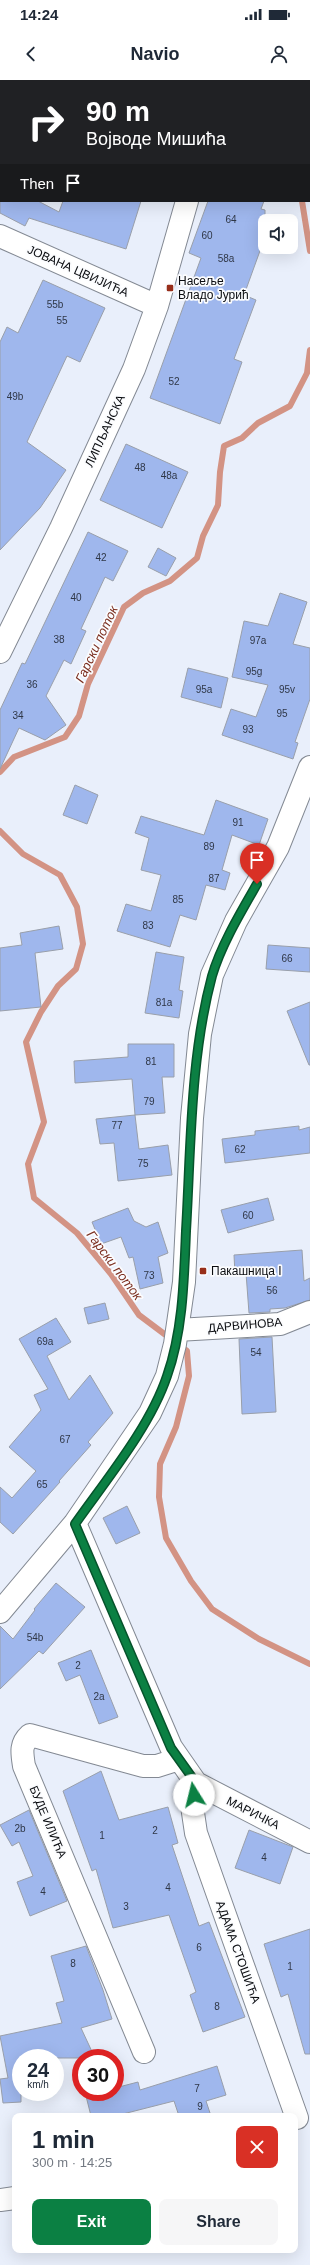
<!DOCTYPE html>
<meta charset="utf-8">
<style>
:root{--surface:#fff;--page:#f6f6f7;--text:#1f2937;--muted:#747a83;--accent:#0b8043}
body{margin:0;font-family:Arial,sans-serif;background:var(--page);color:var(--text);height:100vh;display:flex;flex-direction:column;font-size:15px;white-space:nowrap}
*{box-sizing:border-box;margin:0}
p{font-size:13px;color:var(--muted)}
.icon{flex:none;width:22px;height:22px;fill:none;stroke:currentColor;stroke-width:2;stroke-linecap:round;stroke-linejoin:round}
.map{position:relative;flex:1;overflow:hidden}
.panel{position:absolute;left:12px;top:2033px;width:286px;height:140px;display:flex;flex-direction:column;background:var(--surface);border-radius:8px;box-shadow:0 4px 16px #0002}
.panel>*{flex:none}
.banner{position:absolute;left:0px;top:0px;width:310px;height:122px;box-shadow:0 4px 16px #0002;background:#202124;color:#fff;overflow:hidden}
.controls{position:absolute;left:258px;top:134px;display:grid;gap:8px}
.controls a{display:grid;place-items:center;width:40px;height:40px;border-radius:8px;background:var(--surface);box-shadow:0 4px 16px #0002;font-size:20px}
.speed{position:absolute;left:12px;top:1969px;display:flex;gap:8px;font-size:20px;font-weight:700;text-align:center}
.speed>*{display:grid;place-content:center;width:52px;height:52px;border-radius:50%;background:var(--surface);box-shadow:0 4px 16px #0002;line-height:1}
.speed small{font-size:10px;font-weight:400}
.speed .limit{border:6px solid #d22;background:#fff;color:#111}
.pin{position:absolute;display:grid;place-items:center;width:34px;height:34px;color:#fff;margin:-41px -17px;border-radius:50% 50% 50% 0;rotate:-45deg;box-shadow:0 0 4px #0007}
.pin .icon{rotate:45deg}
.me{position:absolute;width:44px;margin:-22px;rotate:351deg;stroke-linejoin:round;filter:drop-shadow(0 0 3px #0008)}
.turn{display:flex;align-items:center;gap:14px;height:84px;padding:0 20px;font-size:18px}
.turn .icon{width:52px;height:52px;stroke-width:2.5}
.turn b{display:block;font-size:28px;line-height:34px}
.then{display:flex;align-items:center;height:38px;padding:0 20px;background:#0003;gap:8px;font-size:15px}
.round{display:grid;place-items:center;flex:none;width:42px;height:42px;border-radius:8px;background:var(--page)}
.overview{display:flex;align-items:center;justify-content:space-between;height:68px;padding:0 20px}
h1{font-size:24px;font-weight:700;line-height:30px}
.primary-button{display:flex;gap:8px;margin-top:auto;padding:8px 20px}
.primary-button a{flex:1;height:46px;border-radius:8px;background:var(--accent);color:#fff;font-size:16px;font-weight:700;line-height:46px;text-align:center}
.primary-button a+a{background:var(--page);color:var(--text)}
.status{display:flex;justify-content:space-between;align-items:center;height:28px;padding:0 20px;background:var(--surface);direction:ltr}
.status svg{height:11px;fill:currentColor}
header{display:flex;justify-content:space-between;align-items:center;height:52px;padding:0 20px;background:var(--surface);font-size:18px;font-weight:700}
.map>svg:first-child{display:block}
.lines{fill:none;stroke-linecap:round;stroke-linejoin:round}
.stream{stroke:#d39384;stroke-width:6}
.building{fill:#9fb7ed;stroke:#999faa}
.minor-casing{stroke:#838993;stroke-width:24}
.minor{stroke:#fff;stroke-width:22}
.route-casing{stroke:#07532c;stroke-width:10}
.route{stroke:#0b8043;stroke-width:7}
.poi-dot{fill:#972e1a;stroke:#fbfcfe;stroke-width:1.5}
.labels{text-anchor:middle;stroke-width:3.5;stroke-linejoin:round;paint-order:stroke}
.number-label{font-size:10px;fill:#2f3747}
.street-label{font-size:12px;fill:#0a0c10;stroke:#fbfcfe}
.poi-label{font-size:12px;fill:#0a0c10;stroke:#fbfcfe;text-anchor:start}
.water-label{font-size:13px;font-style:italic;fill:#7b2e1f;stroke:#fbfcfe}
</style>
<div class="status"><b>14:24</b><svg viewBox="0 0 49 12"><path d="M0 12V9h3v3zM5 12V6h3v6zM10 12V3h3v9zM15 12V0h3v12zM26 1h20v11H26zM47 4h2v5h-2z"/></svg></div>
<header><svg class="icon" aria-label="back" viewBox="0 0 24 24"><path d="M15 5l-7 7 7 7"/></svg>Navio<svg class="icon" aria-label="person" viewBox="0 0 24 24"><circle cx="12" cy="8" r="4"/><path d="M4 21q1-7 8-7t8 7"/></svg></header>
<div class="map">
<svg width="310" height="2185" viewBox="0 0 310 2185">
<rect width="100%" height="100%" fill="#e9effb"/>
<g class="lines">
<path class="stream" d="M 298,1 L 298,0
M 302,121 L 310,171
M 0,692 L 14,677 L 65,657 L 79,636 L 88,604 L 124,527 L 143,513 L 170,501 L 197,478 L 203,456 L 218,425 L 220,392 L 224,366 L 242,358 L 258,343 L 290,326 L 307,293 L 310,270
M 0,751 L 23,774 L 60,795 L 77,827 L 83,864 L 76,889 L 58,906 L 41,932 L 26,962 L 44,1042 L 28,1084 L 34,1118 L 77,1153 L 111,1194 L 139,1235 L 171,1259
M 179,1265 L 187,1271 L 189,1296 L 176,1347 L 160,1384 L 159,1417 L 166,1458 L 191,1501 L 212,1529 L 259,1559 L 310,1584"/>
</g>
<path class="building" d="M 0,121 L 38,121 L 59,132 L 63,121 L 141,121 L 126,169 L 29,138 L 25,146 L 0,133 Z
M 208,121 L 264,121 L 261,129 L 265,130 L 265,157 L 244,215 L 256,220 L 234,279 L 242,282 L 220,344 L 150,318 L 201,178 L 189,173 Z
M 43,200 L 105,228 L 80,282 L 67,276 L 27,362 L 66,390 L 40,428 L 0,470 L 0,262 L 7,247 L 18,253 Z
M 126,364 L 188,392 L 162,448 L 100,420 Z
M 88,452 L 128,471 L 113,501 L 105,497 L 81,549 L 86,551 L 71,584 L 64,580 L 46,616 L 66,645 L 45,660 L 19,648 L 0,689 L 0,630 L 22,583 L 25,584 Z
M 158,468 L 176,478 L 166,496 L 148,487 Z
M 280,513 L 307,522 L 293,564 L 310,568 L 310,619 L 295,662 L 298,663 L 293,679 L 222,655 L 231,629 L 256,637 L 268,605 L 232,597 L 244,541 L 268,546 Z
M 188,588 L 228,598 L 221,628 L 181,617 Z
M 75,705 L 98,715 L 87,744 L 63,735 Z
M 216,720 L 268,739 L 259,765 L 232,755 L 222,790 L 230,793 L 225,810 L 206,805 L 196,840 L 180,835 L 170,867 L 117,851 L 126,824 L 151,831 L 161,795 L 141,790 L 149,758 L 135,753 L 141,736 L 204,755 Z
M 59,846 L 63,869 L 35,873 L 41,927 L 0,931 L 0,868 L 22,865 L 20,853 Z
M 268,865 L 310,868 L 310,892 L 266,889 Z
M 156,872 L 184,877 L 179,910 L 183,911 L 179,938 L 145,933 Z
M 310,922 L 310,985 L 309,985 L 287,931 Z
M 128,964 L 174,964 L 174,997 L 162,997 L 165,1033 L 135,1035 L 132,999 L 75,1003 L 74,981 L 128,977 Z
M 135,1035 L 139,1069 L 168,1065 L 172,1095 L 118,1101 L 114,1063 L 100,1064 L 96,1039 Z
M 299,1046 L 299,1050 L 310,1047 L 310,1073 L 225,1083 L 222,1059 L 255,1055 L 255,1051 Z
M 268,1118 L 274,1140 L 228,1153 L 221,1130 Z
M 128,1128 L 134,1141 L 146,1147 L 158,1142 L 168,1173 L 158,1177 L 163,1203 L 140,1209 L 133,1177 L 129,1178 L 121,1157 L 101,1164 L 92,1142 Z
M 302,1170 L 304,1201 L 310,1198 L 310,1220 L 285,1228 L 270,1229 L 270,1232 L 249,1233 L 246,1193 L 235,1194 L 234,1175 Z
M 105,1223 L 109,1239 L 88,1244 L 84,1228 Z
M 56,1238 L 71,1262 L 47,1276 L 69,1320 L 90,1295 L 113,1333 L 88,1362 L 91,1365 L 59,1401 L 60,1402 L 13,1454 L 0,1442 L 0,1407 L 12,1418 L 36,1391 L 9,1367 L 41,1330 L 34,1315 L 48,1309 L 19,1259 Z
M 272,1257 L 276,1332 L 242,1334 L 239,1259 Z
M 127,1426 L 140,1453 L 116,1464 L 103,1438 Z
M 56,1503 L 85,1527 L 43,1574 L 39,1571 L 0,1609 L 0,1546 L 13,1559 L 35,1530 L 34,1529 Z
M 91,1570 L 118,1637 L 99,1644 L 80,1595 L 66,1601 L 58,1583 Z
M 101,1691 L 119,1740 L 168,1727 L 178,1763 L 172,1765 L 199,1846 L 209,1842 L 245,1937 L 203,1952 L 190,1915 L 196,1912 L 169,1835 L 113,1848 L 96,1789 L 92,1791 L 63,1711 Z
M 29,1730 L 67,1821 L 30,1836 L 17,1802 L 33,1796 L 19,1762 L 12,1766 L 0,1745 Z
M 249,1750 L 293,1767 L 280,1804 L 235,1788 Z
M 310,1849 L 310,1974 L 305,1974 L 288,1914 L 281,1917 L 264,1864 Z
M 86,1866 L 103,1910 L 112,1939 L 81,1948 L 95,1978 L 21,1978 L 21,2022 L 3,2023 L 0,1999 L 8,1998 L 0,1956 L 62,1943 L 56,1923 L 64,1921 L 51,1876 Z
M 217,1986 L 226,2015 L 206,2021 L 211,2036 L 179,2036 L 174,2021 L 115,2036 L 91,2036 L 85,2012 L 115,2012 L 115,2008 L 138,2002 L 140,2010 Z"/>
<g class="lines">
<g class="minor-casing">
<path id="minor" d="M 222,1 L 222,0
M 0,156 L 157,226
M 0,572 L 61,448 L 134,289 L 157,226 L 187,121
M 177,1250 L 280,1244 L 310,1232
M 75,1443 L 171,1667 L 196,1703 L 310,1762
M 0,1532 L 75,1443 L 150,1333 L 167,1296 L 175,1264 L 184,1202 L 192,1038 L 200,954 L 212,895 L 236,841 L 278,767 L 310,687
M 196,1703 L 192,1726 L 196,1753 L 297,2038
M 144,1972 L 24,1686 C 22,1673 20,1664 30,1655 L 143,1686 L 157,1686 L 179,1679
M 0,2120 L 15,2118"/>
</g>
<use href="#minor" class="minor"/>
</g>
<g class="lines">
<g class="route-casing">
<path id="route" d="M 194,1715 L 196,1703 L 171,1668 L 75,1444 C 106,1400 150,1347 167,1296 C 183,1251 184,1199 186,1151 C 191,1067 190,978 212,896 C 221,865 241,832 257,804"/>
</g>
<use href="#route" class="route"/>
</g>
<g class="poi-dot">
<rect x="166" y="204" width="8" height="8" rx="2"/>
<rect x="199" y="1187" width="8" height="8" rx="2"/>
</g>
<g class="labels">
<g class="number-label">
<text x="231" y="143">64</text>
<text x="207" y="159">60</text>
<text x="226" y="182">58a</text>
<text x="55" y="228">55b</text>
<text x="62" y="244">55</text>
<text x="174" y="305">52</text>
<text x="15" y="320">49b</text>
<text x="140" y="391">48</text>
<text x="169" y="399">48a</text>
<text x="101" y="481">42</text>
<text x="76" y="521">40</text>
<text x="59" y="563">38</text>
<text x="258" y="564">97a</text>
<text x="254" y="595">95g</text>
<text x="32" y="608">36</text>
<text x="204" y="613">95a</text>
<text x="287" y="613">95v</text>
<text x="282" y="637">95</text>
<text x="18" y="639">34</text>
<text x="248" y="653">93</text>
<text x="238" y="746">91</text>
<text x="209" y="770">89</text>
<text x="214" y="802">87</text>
<text x="178" y="823">85</text>
<text x="148" y="849">83</text>
<text x="287" y="882">66</text>
<text x="164" y="926">81a</text>
<text x="151" y="985">81</text>
<text x="149" y="1025">79</text>
<text x="117" y="1049">77</text>
<text x="240" y="1073">62</text>
<text x="143" y="1087">75</text>
<text x="248" y="1139">60</text>
<text x="149" y="1199">73</text>
<text x="272" y="1214">56</text>
<text x="45" y="1265">69a</text>
<text x="256" y="1276">54</text>
<text x="65" y="1363">67</text>
<text x="42" y="1408">65</text>
<text x="35" y="1561">54b</text>
<text x="78" y="1589">2</text>
<text x="99" y="1620">2a</text>
<text x="20" y="1752">2b</text>
<text x="155" y="1754">2</text>
<text x="102" y="1759">1</text>
<text x="264" y="1781">4</text>
<text x="168" y="1811">4</text>
<text x="43" y="1815">4</text>
<text x="126" y="1830">3</text>
<text x="199" y="1871">6</text>
<text x="73" y="1887">8</text>
<text x="290" y="1890">1</text>
<text x="217" y="1930">8</text>
<text x="197" y="2012">7</text>
<text x="200" y="2030">9</text>
</g>
<g class="street-label">
<text transform="translate(78 191) rotate(24)" y="4">ЈОВАНА ЦВИЈИЋА</text>
<text transform="translate(105 351) rotate(-65)" y="4">ЛИПЉАНСКА</text>
<text transform="translate(245 1245) rotate(-5)" y="4">ДАРВИНОВА</text>
<text transform="translate(253 1733) rotate(27)" y="4">МАРИЧКА</text>
<text transform="translate(48 1742) rotate(67)" y="4">БУДЕ ИЛИЋА</text>
<text transform="translate(238 1872) rotate(70)" y="4">АДАМА СТОШИЋА</text>
</g>
<g class="poi-label">
<text x="178" y="205">Насеље<tspan x="178" dy="14">Владо Јурић</tspan></text>
<text x="211" y="1195">Пакашница I</text>
</g>
<g class="water-label">
<text transform="translate(96 564) rotate(-65)" y="5">Гарски поток</text>
<text transform="translate(115 1185) rotate(53)" y="5">Гарски поток</text>
</g>
</g>
</svg>
<div class="controls">
<a><svg class="icon" aria-label="sound" viewBox="0 0 24 24"><path d="M4 9h4l5-4v14l-5-4H4zM17 9q2 3 0 6"/></svg></a>
</div>
<div class="speed"><div>24<small>km/h</small></div><div class="limit">30</div></div>
<div class="pin" style="left:257px;top:804px;background:#d93025"><svg class="icon" aria-label="arrive" viewBox="0 0 24 24"><path d="M6 21V4h12l-3 4 3 4H6"/></svg></div>
<svg class="me" style="left:194px;top:1715px" viewBox="-20 -20 40 40"><circle r="19" fill="#fff"/><path d="M0-13L10 11 0 6-10 11z" fill="#0b8043"/></svg>
<div class="banner">
<div class="turn"><svg class="icon" aria-label="right" viewBox="0 0 24 24"><path d="M7 20v-9h11M14 6l5 5-5 5"/></svg><div><b>90 m</b>Војводе Мишића</div></div>
<div class="then">Then<svg class="icon" aria-label="arrive" viewBox="0 0 24 24"><path d="M6 21V4h12l-3 4 3 4H6"/></svg></div>
</div>
<section class="panel">
<div class="overview"><div><h1>1 min</h1><p>300 m · 14:25</p></div><a class="round" style="background:#d93025;color:#fff"><svg class="icon" aria-label="close" viewBox="0 0 24 24"><path d="M6 6l12 12M18 6L6 18"/></svg></a></div>
<div class="primary-button"><a>Exit</a><a>Share</a></div>
</section>
</div>
